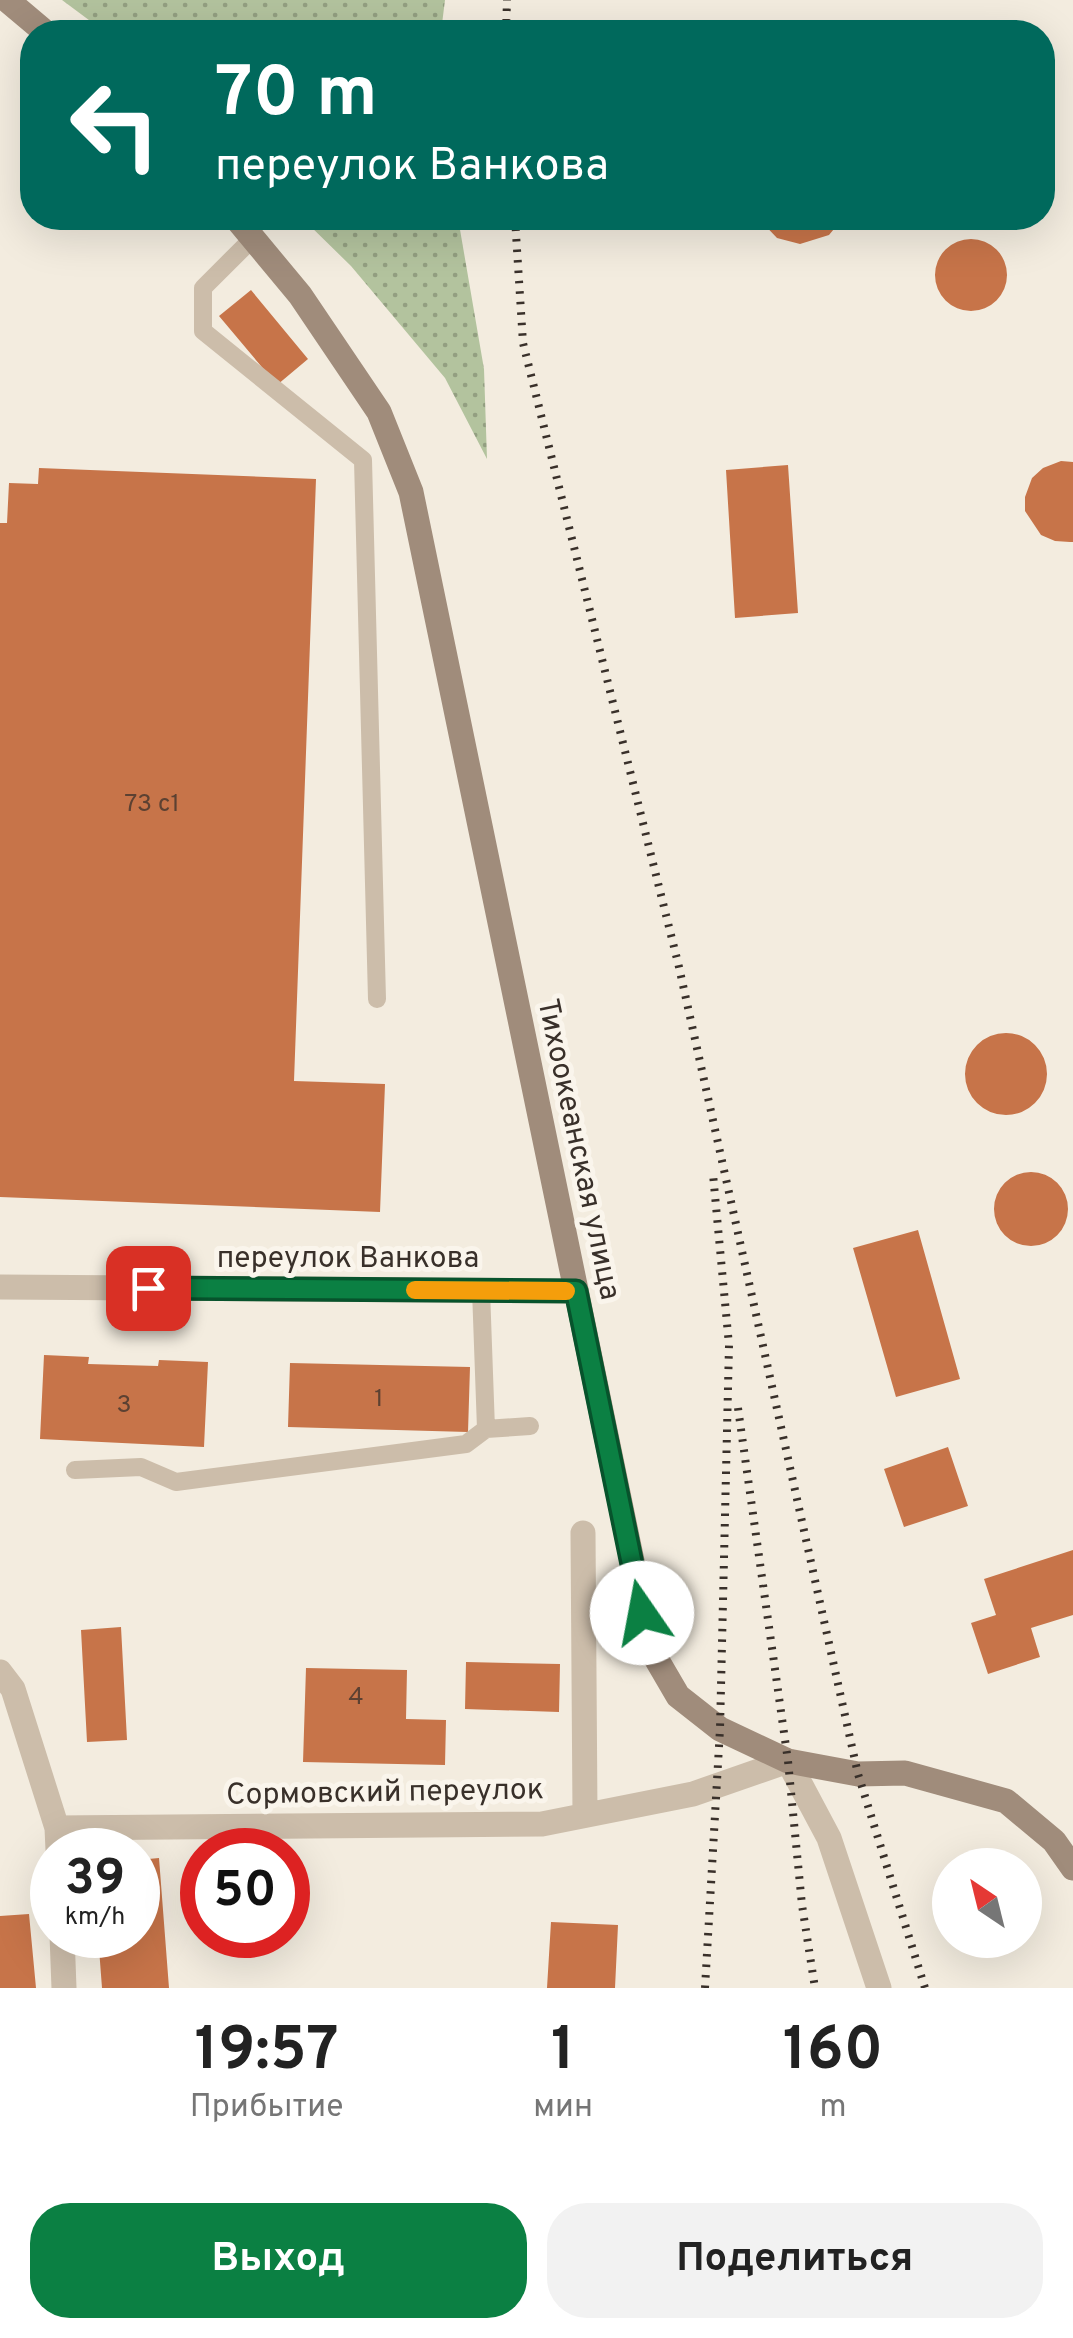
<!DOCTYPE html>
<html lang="ru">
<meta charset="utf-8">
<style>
:root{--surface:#fff;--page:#f2f2f2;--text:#222;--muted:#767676;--accent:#0b8043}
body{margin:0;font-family:Overpass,sans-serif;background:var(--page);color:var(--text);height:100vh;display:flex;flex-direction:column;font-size:38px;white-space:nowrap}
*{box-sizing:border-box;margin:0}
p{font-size:32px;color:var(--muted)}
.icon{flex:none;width:55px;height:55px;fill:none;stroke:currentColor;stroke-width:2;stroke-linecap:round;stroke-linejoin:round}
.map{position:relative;height:1988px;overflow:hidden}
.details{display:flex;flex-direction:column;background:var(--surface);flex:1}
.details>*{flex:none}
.guide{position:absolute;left:20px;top:20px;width:1035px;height:210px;border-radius:40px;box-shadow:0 10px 40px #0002;background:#00695c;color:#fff;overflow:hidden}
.needle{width:65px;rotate:325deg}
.controls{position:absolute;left:932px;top:1848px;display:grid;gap:20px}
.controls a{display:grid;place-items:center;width:110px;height:110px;border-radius:50%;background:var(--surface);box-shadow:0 10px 40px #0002;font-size:50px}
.speed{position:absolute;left:30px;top:1828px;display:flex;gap:20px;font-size:50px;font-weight:700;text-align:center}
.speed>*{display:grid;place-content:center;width:130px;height:130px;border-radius:50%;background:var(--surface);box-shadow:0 10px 40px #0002;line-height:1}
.speed small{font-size:25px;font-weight:400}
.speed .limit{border:15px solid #d22;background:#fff;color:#111}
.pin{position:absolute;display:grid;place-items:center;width:85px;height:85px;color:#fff;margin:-42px;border-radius:20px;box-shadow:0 5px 15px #0006}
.me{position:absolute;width:110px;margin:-55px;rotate:348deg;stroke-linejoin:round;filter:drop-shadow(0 0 8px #0008)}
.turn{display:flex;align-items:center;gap:35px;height:210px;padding:0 30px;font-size:45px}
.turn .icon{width:130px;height:130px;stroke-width:2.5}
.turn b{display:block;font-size:70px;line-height:85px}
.eta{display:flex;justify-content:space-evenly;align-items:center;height:170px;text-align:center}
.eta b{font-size:60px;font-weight:700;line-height:70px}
.cta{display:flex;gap:20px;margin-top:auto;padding:20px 30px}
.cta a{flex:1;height:115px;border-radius:40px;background:var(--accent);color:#fff;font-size:40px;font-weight:700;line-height:115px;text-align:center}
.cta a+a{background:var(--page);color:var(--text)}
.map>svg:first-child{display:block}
.green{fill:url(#green-dots)}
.building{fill:#c77449}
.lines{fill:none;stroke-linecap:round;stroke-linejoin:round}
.lane{stroke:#ccbdaa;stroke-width:18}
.street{stroke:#ccbdaa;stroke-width:25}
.secondary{stroke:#a08c7b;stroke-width:25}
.rail{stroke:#39302a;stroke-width:8;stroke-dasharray:2.5 8;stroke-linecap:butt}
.route-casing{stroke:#07532c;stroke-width:25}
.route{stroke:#0b8043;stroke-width:18}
.slow{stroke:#f59e0b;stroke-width:18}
.labels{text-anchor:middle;stroke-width:10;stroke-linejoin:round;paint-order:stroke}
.number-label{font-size:25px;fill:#5c4132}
.street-label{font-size:30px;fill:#39302a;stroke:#faf5ec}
</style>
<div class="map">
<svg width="1073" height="1988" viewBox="0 0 1073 1988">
<defs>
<pattern id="green-dots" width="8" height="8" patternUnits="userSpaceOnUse" patternTransform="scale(2.5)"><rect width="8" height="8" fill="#b3c39e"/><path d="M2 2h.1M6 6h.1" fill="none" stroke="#939f81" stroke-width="1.8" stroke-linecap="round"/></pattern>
</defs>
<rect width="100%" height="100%" fill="#f3ecdf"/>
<path class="green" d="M 62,0 L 445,0 L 441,32 L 105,32 Z
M 302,218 L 458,218 L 484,369 L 487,459 L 445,378 L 351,266 Z"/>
<path class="building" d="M 758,218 L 843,218 L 829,235 L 800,244 L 777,238 Z
M935 275a36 36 0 1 1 72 0a36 36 0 1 1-72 0Z
M 251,290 L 308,359 L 277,385 L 219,316 Z
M 1061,461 L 1073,462 L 1073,542 L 1070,542 L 1055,541 L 1041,535 L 1025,511 L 1025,497 L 1032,478 L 1043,468 Z
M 788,465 L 798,613 L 735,618 L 726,470 Z
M 39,468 L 316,479 L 294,1081 L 385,1084 L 380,1212 L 0,1197 L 0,523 L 7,523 L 9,483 L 38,484 Z
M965 1074a41 41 0 1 1 82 0a41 41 0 1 1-82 0Z
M994 1209a37 37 0 1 1 74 0a37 37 0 1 1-74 0Z
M 918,1230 L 960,1379 L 896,1397 L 853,1248 Z
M 44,1355 L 89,1357 L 88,1364 L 158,1366 L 159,1360 L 208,1362 L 204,1447 L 40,1439 Z
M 290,1363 L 470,1367 L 468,1432 L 288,1427 Z
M 948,1447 L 968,1506 L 904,1527 L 884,1469 Z
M 1073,1550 L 1073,1615 L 1031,1628 L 1040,1657 L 988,1674 L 971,1623 L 996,1615 L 984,1579 Z
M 121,1627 L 127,1740 L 87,1742 L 81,1630 Z
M 466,1662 L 560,1664 L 559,1712 L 465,1709 Z
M 306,1668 L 407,1670 L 406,1719 L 446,1720 L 445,1765 L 303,1762 Z
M 159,1858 L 169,1988 L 102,1988 L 98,1935 L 138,1935 L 138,1860 Z
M 29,1914 L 36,1988 L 0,1988 L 0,1916 Z
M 551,1922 L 618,1925 L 615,1988 L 547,1988 Z"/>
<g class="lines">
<path class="lane" d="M 253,238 L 203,288 L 203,331 L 363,460 L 377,999
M 481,1290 L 486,1429 L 530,1426
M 75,1470 L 141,1467 L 176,1482 L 466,1444 L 486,1429"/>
<path class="street" d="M 0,1287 L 576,1291
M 583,1533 L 585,1815
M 0,1672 L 13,1689 L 57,1828
M 58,1850 L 57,1828 L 542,1824 L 693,1794 L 788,1761 L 829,1838 L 879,1988
M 62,1935 L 64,1988"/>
<path class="secondary" d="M 7,0 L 45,32
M 236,218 L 300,295 L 379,412 L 411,492 L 650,1648 L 678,1696 L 720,1729 L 788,1761 L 858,1774 L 905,1773 L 1006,1801 L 1054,1841 L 1073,1868"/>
<path class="rail" d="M 506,32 L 507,0
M 515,218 L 523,343 L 679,967 L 858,1774 L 925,1988
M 738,1408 L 788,1761 L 802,1905 L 815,1988
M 705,1988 L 720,1729 L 729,1345 L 713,1174"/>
</g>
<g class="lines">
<g class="route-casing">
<path id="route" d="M 148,1288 L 576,1291 L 642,1613"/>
</g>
<use href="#route" class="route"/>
<path class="slow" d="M 415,1290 L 566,1291"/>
</g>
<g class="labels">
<g class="number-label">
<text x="152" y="811">73 с1</text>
<text x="379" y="1406">1</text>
<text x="124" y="1412">3</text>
<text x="356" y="1704">4</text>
</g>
<g class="street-label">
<text transform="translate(580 1149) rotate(78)" y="10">Тихоокеанская улица</text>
<text x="348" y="1267">переулок Ванкова</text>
<text transform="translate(385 1791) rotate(-1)" y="10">Сормовский переулок</text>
</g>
</g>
</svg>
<div class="controls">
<a><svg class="needle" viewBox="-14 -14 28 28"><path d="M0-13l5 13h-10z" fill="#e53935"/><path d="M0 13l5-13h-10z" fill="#767676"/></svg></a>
</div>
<div class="speed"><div>39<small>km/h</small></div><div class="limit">50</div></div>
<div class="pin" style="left:148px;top:1288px;background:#d93025"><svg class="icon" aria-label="arrive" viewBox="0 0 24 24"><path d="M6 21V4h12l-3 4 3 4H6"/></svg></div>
<svg class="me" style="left:642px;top:1613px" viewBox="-20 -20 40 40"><circle r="19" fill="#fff"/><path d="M0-13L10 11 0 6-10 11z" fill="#0b8043"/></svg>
<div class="guide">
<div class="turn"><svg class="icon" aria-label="left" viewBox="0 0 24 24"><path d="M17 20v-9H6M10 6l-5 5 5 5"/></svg><div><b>70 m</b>переулок Ванкова</div></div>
</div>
</div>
<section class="details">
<div class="eta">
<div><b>19:57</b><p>Прибытие</p></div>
<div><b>1</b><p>мин</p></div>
<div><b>160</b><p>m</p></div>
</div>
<div class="cta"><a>Выход</a><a>Поделиться</a></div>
</section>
